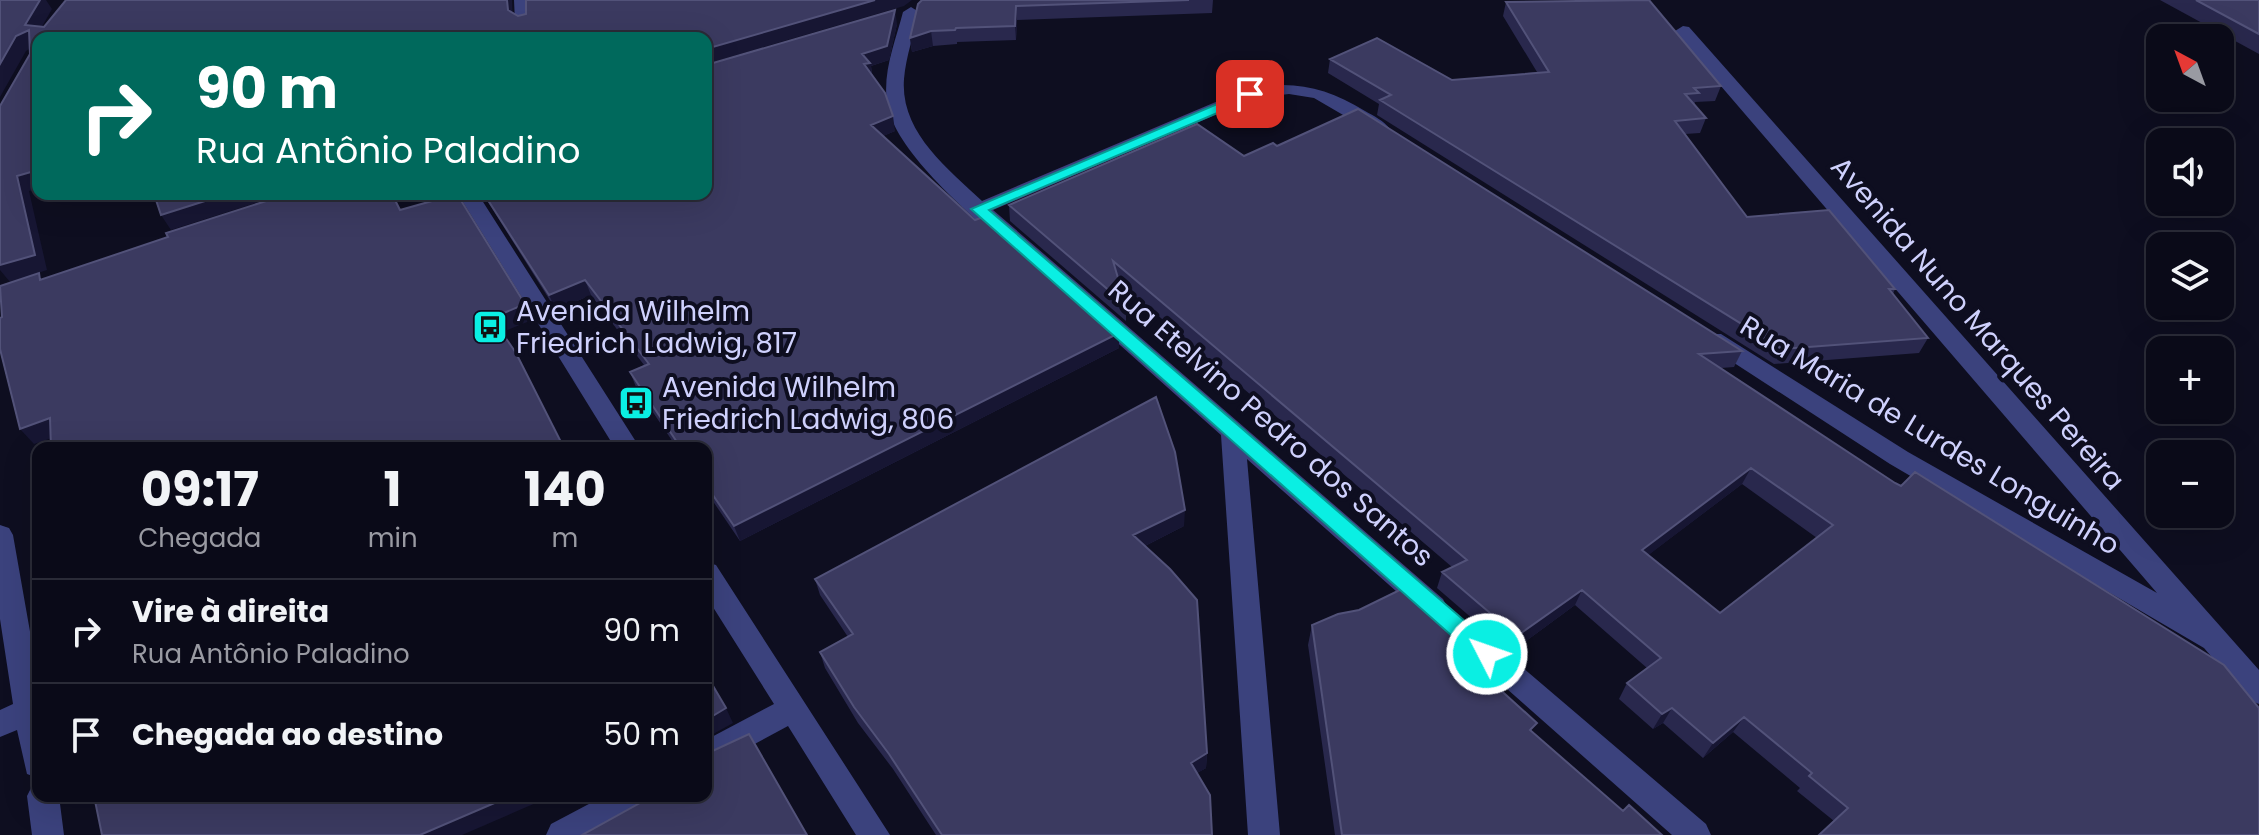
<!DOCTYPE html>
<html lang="pt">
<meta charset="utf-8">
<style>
:root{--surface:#0a0a18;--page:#181825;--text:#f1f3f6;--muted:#999aa2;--line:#2a2b37}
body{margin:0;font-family:Poppins,sans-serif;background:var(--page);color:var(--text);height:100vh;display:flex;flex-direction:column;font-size:30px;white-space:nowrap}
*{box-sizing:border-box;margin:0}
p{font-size:26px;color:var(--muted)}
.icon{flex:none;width:44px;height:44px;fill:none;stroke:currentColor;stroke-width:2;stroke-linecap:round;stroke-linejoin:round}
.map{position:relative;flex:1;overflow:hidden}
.side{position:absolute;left:32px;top:442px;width:680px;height:360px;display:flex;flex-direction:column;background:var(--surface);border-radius:16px;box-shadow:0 8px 32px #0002,0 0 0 2px var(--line)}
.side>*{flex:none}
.top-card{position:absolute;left:32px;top:32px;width:680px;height:168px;border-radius:16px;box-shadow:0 8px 32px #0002,0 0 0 2px var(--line);background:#00695c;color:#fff;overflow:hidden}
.needle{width:52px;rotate:319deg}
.controls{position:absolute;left:2146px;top:24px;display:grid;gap:16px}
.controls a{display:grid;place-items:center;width:88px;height:88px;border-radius:16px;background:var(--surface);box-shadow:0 8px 32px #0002,0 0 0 2px var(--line);font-size:40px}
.pin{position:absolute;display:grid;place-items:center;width:68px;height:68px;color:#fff;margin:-34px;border-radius:16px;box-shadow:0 4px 12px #0006}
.me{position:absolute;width:88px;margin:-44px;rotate:311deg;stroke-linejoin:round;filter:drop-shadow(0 0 6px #0008)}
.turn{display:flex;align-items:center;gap:28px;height:168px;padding:0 32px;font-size:36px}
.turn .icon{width:104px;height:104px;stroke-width:2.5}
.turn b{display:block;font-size:56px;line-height:68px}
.eta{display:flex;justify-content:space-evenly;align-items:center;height:136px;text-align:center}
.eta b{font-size:48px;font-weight:700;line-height:56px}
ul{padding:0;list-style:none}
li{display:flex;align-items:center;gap:24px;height:104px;padding:0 32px;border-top:2px solid var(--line)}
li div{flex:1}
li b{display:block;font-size:30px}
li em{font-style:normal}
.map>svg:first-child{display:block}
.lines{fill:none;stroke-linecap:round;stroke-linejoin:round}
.minor{fill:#3b427d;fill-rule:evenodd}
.wall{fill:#29284d;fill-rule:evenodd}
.shaded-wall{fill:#171633}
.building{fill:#3b3a60;stroke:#525279;stroke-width:2;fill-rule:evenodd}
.route{fill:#0aefe3;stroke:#069b94;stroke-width:2}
.labels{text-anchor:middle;stroke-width:8;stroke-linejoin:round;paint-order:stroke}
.poi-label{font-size:28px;fill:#cfd1fd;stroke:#0e0e20;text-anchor:start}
.street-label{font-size:28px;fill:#cfd1fd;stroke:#0e0e20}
</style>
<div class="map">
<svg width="2259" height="835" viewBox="0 0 2259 835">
<rect width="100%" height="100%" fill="#0e0e20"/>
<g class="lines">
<path class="minor" d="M 514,0 L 530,0 L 529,26 L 523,27 L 515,22 Z
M 911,7 L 919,12 C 914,34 906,56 904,79 C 900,132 947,168 982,201 L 1244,90 C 1289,79 1325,86 1365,111 C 1374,116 1384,121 1390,129 L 1381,135 L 1374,133 L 1314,98 L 1289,94 L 1255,98 L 993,210 L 1443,599 L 1447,607 L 1443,615 L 1433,618 L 1423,615 L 1247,459 L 1280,835 L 1248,835 L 1221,435 C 1166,386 1112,338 1057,289 C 1011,248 902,167 888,108 C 881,75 895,43 903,12 Z
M 1683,26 L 1689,27 L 2259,670 L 2259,704 L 2249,700 L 2204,648 L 1890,464 L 1705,344 L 1702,339 L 1705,334 L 1721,334 L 1908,452 L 2157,593 L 1677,35 L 1675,31 Z
M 458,194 L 478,194 L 640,448 L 615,448 Z
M 0,525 L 9,528 L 13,535 L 38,677 L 38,778 L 27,774 L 17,730 L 0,737 L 0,710 L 13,704 L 0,619 Z
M 706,562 L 716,565 L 890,835 L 856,835 L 788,726 L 706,770 L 706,740 L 774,704 L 706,596 Z
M 1464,622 L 1474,626 L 1706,824 L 1711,835 L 1672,835 L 1454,642 L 1450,634 L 1454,626 Z
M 38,783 L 38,796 L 59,796 L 64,835 L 32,835 L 27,796 L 32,786 Z
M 604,796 L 650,796 L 645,806 L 593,835 L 546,835 L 551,824 Z"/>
</g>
<path class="wall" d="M 922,0 L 1213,0 L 1212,13 L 1017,20 L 1016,40 L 957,42 L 957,44 L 933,46 L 912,52 L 910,38 Z
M 2160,0 L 2259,0 L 2259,54 Z
M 1506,2 L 1721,86 L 1715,101 L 1695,102 L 1694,105 L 1706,118 L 1700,133 L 1685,134 L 1747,217 L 1895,289 L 1893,294 L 1928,338 L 1919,353 L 1774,364 L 1377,115 L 1379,104 L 1328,73 L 1330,59 L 1452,80 L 1537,72 L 1503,16 Z
M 897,24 L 889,60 L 871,66 L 872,74 L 895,131 L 883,136 L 975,220 L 1119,333 L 1119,348 L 740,541 L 706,491 L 706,448 L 677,448 L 636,387 L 630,372 L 644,365 L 591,295 L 556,310 L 483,194 L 706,194 Z
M 1244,156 L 1742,351 L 1734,367 L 1721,368 L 1895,483 L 2224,665 L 1834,821 L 1797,791 L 1800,788 L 1733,732 L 1703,758 L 1663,723 L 1653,729 L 1619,699 L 1627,683 L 1647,668 L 1575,605 L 1511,652 L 1437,588 L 1442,572 L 1452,567 L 1120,283 L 1126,305 L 1126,321 L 1010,221 L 1009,205 ZM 1742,484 L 1817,538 L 1720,613 L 1648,555 Z
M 1184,526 L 1145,546 L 1207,753 L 1206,768 L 1197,773 L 1212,835 L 936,835 L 893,769 L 858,723 L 825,668 L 820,652 L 848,637 L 820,595 L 815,579 Z
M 1312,625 L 1483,671 L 1482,672 L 1533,732 L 1623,811 L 1662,835 L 1335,835 L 1308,645 Z"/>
<path class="shaded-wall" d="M 40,0 L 46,0 L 52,9 L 35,39 L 38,44 L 26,51 L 0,97 L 0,64 Z
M 507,0 L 512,0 L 513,25 L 508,10 Z
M 875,0 L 912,0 L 904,6 L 706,64 L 706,49 Z
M 1016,6 L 1017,20 L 1016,40 L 1015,26 Z
M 895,10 L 897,24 L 889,60 L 871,66 L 872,77 L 867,78 L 862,54 Z
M 931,31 L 933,46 L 912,52 L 910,38 Z
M 893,116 L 895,131 L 874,140 L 871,125 Z
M 38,170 L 38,189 L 29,191 L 47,270 L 10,282 L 0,270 L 0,265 L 17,176 Z
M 227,194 L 284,194 L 171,230 L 161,215 Z
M 585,280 L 591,295 L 556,310 L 549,295 Z
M 525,304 L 532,320 L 500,333 L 492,318 Z
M 1119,333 L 1119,348 L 740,541 L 734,526 Z
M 50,418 L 64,434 L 34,444 L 20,429 Z
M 1751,468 L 1742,484 L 1634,566 L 1642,550 Z
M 1185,510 L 1184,526 L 1133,552 L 1133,535 Z
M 1582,590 L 1575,605 L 1511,652 L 1517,636 Z
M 1490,652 L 1483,671 L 1466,684 L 1473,665 Z
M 726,708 L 733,723 L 706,738 L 706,720 Z
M 1672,708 L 1663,723 L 1653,729 L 1662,714 Z
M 1744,717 L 1733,732 L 1703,758 L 1713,743 Z
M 1207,753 L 1206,768 L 1189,778 L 1191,763 Z
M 511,796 L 552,796 L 462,835 L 420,835 Z"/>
<path class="building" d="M 0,0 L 40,0 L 25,25 L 44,27 L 66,0 L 507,0 L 508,10 L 518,16 L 526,14 L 526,0 L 875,0 L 706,49 L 706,38 L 38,38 L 38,170 L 17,176 L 35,255 L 0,265 L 0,106 L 30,54 L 29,30 L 16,36 L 0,64 Z
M 922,0 L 1189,0 L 1016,6 L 1015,26 L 956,28 L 955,30 L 931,31 L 910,38 L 918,4 Z
M 1649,0 L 1721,86 L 1694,88 L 1699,93 L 1685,94 L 1706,118 L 1675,121 L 1747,217 L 1829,210 L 1895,289 L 1889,289 L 1928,338 L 1782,349 L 1380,100 L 1391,95 L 1330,59 L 1377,38 L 1452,80 L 1549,72 L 1506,2 Z
M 2196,0 L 2259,0 L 2259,34 Z
M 895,10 L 887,46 L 862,54 L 870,63 L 864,64 L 885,93 L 893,116 L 871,125 L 975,220 L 986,216 L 1119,333 L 734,526 L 706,485 L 706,448 L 681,448 L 630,372 L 649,364 L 585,280 L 549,295 L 484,194 L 706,194 L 706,65 Z
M 1358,109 L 1742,351 L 1699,354 L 1895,483 L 1901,486 L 1915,472 L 2224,665 L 2259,708 L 2259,835 L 1819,835 L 1848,808 L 1809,776 L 1812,773 L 1744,717 L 1713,743 L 1672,708 L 1662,714 L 1627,683 L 1661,658 L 1582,590 L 1517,636 L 1442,572 L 1467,560 L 1113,261 L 1126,305 L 1009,205 L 1197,124 L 1244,156 L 1273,143 L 1277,146 ZM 1751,468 L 1833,525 L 1720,613 L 1642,550 Z
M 154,194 L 227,194 L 161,215 Z
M 288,194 L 392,194 L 400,210 L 457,194 L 525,304 L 492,318 L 516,353 L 564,448 L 51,448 L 50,418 L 20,429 L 0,349 L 0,318 L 2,317 L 0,286 L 39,273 L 40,280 L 168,237 L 166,233 Z
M 1156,397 L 1175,452 L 1185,510 L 1133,535 L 1170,569 L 1197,600 L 1207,753 L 1191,763 L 1210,795 L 1212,835 L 942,835 L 889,754 L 854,707 L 820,652 L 853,634 L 815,579 Z
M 1412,584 L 1490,652 L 1473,665 L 1537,723 L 1530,730 L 1623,811 L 1629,805 L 1662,835 L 1342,835 L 1312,625 L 1338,614 L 1359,610 Z
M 706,674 L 726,708 L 706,720 Z
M 749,734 L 807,835 L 582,835 L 647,799 L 646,796 L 706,796 L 706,754 Z
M 94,796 L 511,796 L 420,835 L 102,835 Z"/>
<path class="route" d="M 1250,90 L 1257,94 L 1255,97 L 989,210 L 1495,647 L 1498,654 L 1495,660 L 1487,663 L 1479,660 L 971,209 Z"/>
<defs>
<g id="bus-square" transform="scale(1.8)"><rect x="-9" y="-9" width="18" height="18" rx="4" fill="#0aefe3" stroke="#0e0e20"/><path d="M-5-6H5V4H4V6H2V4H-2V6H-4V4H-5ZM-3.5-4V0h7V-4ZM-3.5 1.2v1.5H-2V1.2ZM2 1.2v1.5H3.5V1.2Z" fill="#111"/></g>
</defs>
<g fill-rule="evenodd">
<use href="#bus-square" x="490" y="327"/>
<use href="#bus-square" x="636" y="403"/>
</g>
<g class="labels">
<g class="poi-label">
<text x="516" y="321">Avenida Wilhelm<tspan x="516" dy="32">Friedrich Ladwig, 817</tspan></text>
<text x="662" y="397">Avenida Wilhelm<tspan x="662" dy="32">Friedrich Ladwig, 806</tspan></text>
</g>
<g class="street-label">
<text transform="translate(1978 323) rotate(49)" y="10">Avenida Nuno Marques Pereira</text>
<text transform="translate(1271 423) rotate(41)" y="10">Rua Etelvino Pedro dos Santos</text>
<text transform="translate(1930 435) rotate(31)" y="10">Rua Maria de Lurdes Longuinho</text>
</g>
</g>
</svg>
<div class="controls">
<a><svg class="needle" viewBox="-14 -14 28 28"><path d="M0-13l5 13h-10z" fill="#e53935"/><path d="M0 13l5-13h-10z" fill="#999aa2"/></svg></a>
<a><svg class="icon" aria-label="sound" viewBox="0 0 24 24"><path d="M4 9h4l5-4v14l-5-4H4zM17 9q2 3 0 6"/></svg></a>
<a><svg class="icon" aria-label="layers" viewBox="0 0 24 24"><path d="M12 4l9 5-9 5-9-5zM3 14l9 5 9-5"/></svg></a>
<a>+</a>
<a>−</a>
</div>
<div class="pin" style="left:1250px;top:94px;background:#d93025"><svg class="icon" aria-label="arrive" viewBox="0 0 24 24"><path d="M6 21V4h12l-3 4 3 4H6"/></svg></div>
<svg class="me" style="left:1487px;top:654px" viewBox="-20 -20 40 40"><circle r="17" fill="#0aefe3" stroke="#fff" stroke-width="3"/><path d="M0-11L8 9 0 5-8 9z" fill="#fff"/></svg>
<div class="top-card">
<div class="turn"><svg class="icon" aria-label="right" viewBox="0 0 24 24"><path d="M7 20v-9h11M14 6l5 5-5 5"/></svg><div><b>90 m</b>Rua Antônio Paladino</div></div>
</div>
<section class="side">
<div class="eta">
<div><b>09:17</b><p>Chegada</p></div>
<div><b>1</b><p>min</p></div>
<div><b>140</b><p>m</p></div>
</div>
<ul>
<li><svg class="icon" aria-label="right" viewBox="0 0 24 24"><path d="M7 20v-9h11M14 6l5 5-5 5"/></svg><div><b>Vire à direita</b><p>Rua Antônio Paladino</p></div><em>90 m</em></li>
<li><svg class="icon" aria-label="arrive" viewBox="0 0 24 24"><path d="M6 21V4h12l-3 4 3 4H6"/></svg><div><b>Chegada ao destino</b></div><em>50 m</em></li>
</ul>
</section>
</div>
